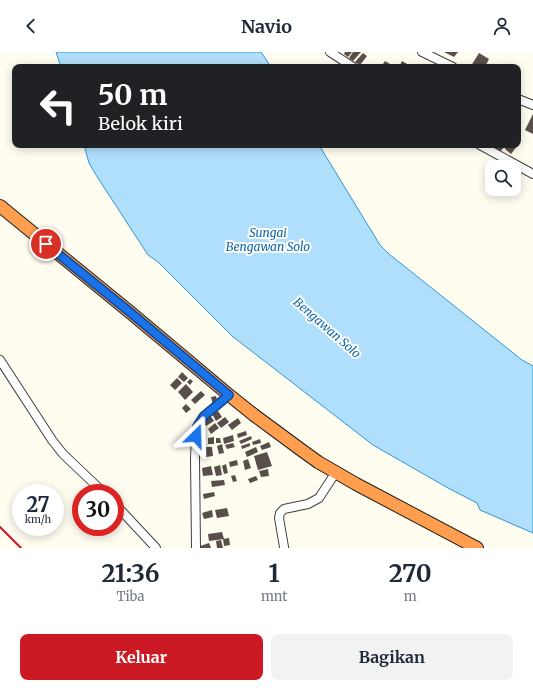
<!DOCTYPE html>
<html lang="id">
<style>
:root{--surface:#fff;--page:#f2f2f3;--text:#1f2937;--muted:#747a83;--accent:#cb1a23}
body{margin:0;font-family:Merriweather,serif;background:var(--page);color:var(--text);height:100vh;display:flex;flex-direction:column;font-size:15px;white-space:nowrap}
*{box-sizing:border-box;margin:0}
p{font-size:13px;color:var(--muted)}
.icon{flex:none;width:22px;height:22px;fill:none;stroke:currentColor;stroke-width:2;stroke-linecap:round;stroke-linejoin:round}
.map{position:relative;height:496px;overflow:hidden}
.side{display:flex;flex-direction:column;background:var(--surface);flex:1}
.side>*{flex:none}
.top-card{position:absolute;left:12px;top:12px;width:509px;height:84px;border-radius:8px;box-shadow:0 2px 10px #0003;background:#202124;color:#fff;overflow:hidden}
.tools{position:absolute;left:485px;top:108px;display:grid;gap:8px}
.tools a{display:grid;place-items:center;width:36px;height:36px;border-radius:8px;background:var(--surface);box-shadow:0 2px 10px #0003;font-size:20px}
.speed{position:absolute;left:12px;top:432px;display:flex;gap:8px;font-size:20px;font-weight:700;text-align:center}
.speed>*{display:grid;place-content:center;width:52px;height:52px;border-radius:50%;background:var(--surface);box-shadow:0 2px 10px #0003;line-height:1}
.speed small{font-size:10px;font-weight:400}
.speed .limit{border:6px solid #d22;background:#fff;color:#111}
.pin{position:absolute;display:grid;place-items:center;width:34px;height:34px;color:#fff;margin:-17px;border:2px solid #fff;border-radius:50%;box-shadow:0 1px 4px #0007}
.me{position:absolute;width:44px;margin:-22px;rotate:22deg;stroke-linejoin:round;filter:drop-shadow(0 0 3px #0008)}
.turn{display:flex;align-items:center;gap:14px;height:84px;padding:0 20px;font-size:18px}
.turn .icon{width:52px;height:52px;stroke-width:2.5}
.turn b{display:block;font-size:28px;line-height:34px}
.eta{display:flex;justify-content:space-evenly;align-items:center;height:68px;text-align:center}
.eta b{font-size:24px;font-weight:700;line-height:28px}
.action{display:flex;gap:8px;margin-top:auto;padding:8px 20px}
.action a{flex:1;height:46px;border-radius:8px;background:var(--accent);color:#fff;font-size:16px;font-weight:700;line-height:46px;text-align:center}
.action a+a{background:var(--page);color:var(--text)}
header{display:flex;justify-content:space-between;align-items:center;height:52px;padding:0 20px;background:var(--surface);font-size:18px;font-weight:700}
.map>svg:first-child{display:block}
.water{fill:#b0dffb;stroke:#3196d8}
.building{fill:#584f4a}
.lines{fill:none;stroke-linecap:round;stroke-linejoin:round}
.minor-casing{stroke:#414141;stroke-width:10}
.highway-casing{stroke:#1f1f1f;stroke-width:14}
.minor{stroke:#fff;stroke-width:8}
.highway{stroke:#ff9e4e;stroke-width:12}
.rail{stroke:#cb1a23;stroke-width:2}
.route-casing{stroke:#114b97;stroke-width:10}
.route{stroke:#1a73e8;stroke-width:7}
.labels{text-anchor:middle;stroke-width:4;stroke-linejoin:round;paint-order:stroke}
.water-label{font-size:12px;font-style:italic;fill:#0d66ab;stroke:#fff}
</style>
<header><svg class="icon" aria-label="back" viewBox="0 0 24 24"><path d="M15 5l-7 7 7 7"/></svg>Navio<svg class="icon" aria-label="person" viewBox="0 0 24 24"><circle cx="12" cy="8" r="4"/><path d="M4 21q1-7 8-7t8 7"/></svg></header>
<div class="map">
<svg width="533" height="496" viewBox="0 0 533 496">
<rect width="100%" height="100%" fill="#fffcf0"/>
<path class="water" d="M 56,0 L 261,0 L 271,15 L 61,15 Z
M 84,93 L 319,93 L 380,193 L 389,202 L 522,308 L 533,314 L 533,481 L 480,458 L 477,451 L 448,436 L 373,393 L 232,284 L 158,210 L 148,203 L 96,123 L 89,111 Z"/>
<path class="building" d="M 345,0 L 352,0 L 348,5 L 344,2 Z
M 353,0 L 361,0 L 353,9 L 349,6 Z
M 444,0 L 458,0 L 454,5 Z
M 363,1 L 367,4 L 360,13 L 355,10 Z
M 479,1 L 489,7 L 485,15 L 472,15 L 471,14 Z
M 385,9 L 395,15 L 381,15 Z
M 402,9 L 412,15 L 399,15 Z
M 533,62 L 533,82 L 525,78 Z
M 496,93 L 506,93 L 499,101 L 493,96 Z
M 508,93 L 518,93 L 511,102 L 505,97 Z
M 182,320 L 188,326 L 184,330 L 178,325 Z
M 177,326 L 182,331 L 175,338 L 170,333 Z
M 190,327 L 193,329 L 190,333 L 187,330 Z
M 186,332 L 193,340 L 185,348 L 178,340 Z
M 201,339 L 205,343 L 195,352 L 191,348 Z
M 216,344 L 218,352 L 213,353 L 211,345 Z
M 186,352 L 191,357 L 186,361 L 182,356 Z
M 218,359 L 222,365 L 216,369 L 212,362 Z
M 210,363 L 214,369 L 206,374 L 202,368 Z
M 225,365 L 229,370 L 221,376 L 217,371 Z
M 238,366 L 241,371 L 232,378 L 228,373 Z
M 215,371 L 219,376 L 211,382 L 208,377 Z
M 198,378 L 205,378 L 205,390 L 198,390 Z
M 246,379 L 247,383 L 238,386 L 237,382 Z
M 233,383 L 234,389 L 224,392 L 223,386 Z
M 251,384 L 252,387 L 241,392 L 239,389 Z
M 214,385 L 214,392 L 208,392 L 208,386 Z
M 216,386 L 220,386 L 221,391 L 216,391 Z
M 260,387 L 261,391 L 253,393 L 252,390 Z
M 269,390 L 271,395 L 262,398 L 260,394 Z
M 233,391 L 235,395 L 227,397 L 225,393 Z
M 250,391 L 250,394 L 242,397 L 241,394 Z
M 222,392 L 224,401 L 219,402 L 217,394 Z
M 198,393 L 204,393 L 205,400 L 199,400 Z
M 206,395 L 212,395 L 213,404 L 206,405 Z
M 256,395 L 258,400 L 247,405 L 245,400 Z
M 267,400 L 272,414 L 258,418 L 254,404 Z
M 248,407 L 251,416 L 245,418 L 243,409 Z
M 237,408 L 238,413 L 230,415 L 229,410 Z
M 226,412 L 228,421 L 224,422 L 222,414 Z
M 220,413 L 222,423 L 216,424 L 214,415 Z
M 211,414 L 213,423 L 203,424 L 202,416 Z
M 268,417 L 269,424 L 261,425 L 259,419 Z
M 235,423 L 237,429 L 233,430 L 231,424 Z
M 256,424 L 258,428 L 250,431 L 248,427 Z
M 224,428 L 225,433 L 212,435 L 211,429 Z
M 214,440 L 215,444 L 204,447 L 203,442 Z
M 227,456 L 229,464 L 217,466 L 215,458 Z
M 212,458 L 213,465 L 204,467 L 202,461 Z
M 222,480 L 224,487 L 209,489 L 208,482 Z
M 229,486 L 230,493 L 224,494 L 223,487 Z
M 221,488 L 223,496 L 217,496 L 216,489 Z
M 209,491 L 211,496 L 195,496 Z"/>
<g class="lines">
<g class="minor-casing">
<path id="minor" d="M 330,0 L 353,15
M 422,0 L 453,15
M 518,47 L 533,53
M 480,93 L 533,122
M 0,308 L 52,388 L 63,402 L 104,441
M 115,452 L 156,496
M 284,495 L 279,466 L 280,461 L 284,457 L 308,452 L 319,446 L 336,420
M 196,496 L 195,406 L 196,384 L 197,375 L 204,364 L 229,343"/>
</g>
<g class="highway-casing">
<path id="highway" d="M 0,154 L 131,261 L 229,343 L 254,363 L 300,397 L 318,410 L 356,432 L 477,496"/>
</g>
<use href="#minor" class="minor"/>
<use href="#highway" class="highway"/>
<path class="rail" d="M 0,475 L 21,496"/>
</g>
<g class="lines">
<g class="route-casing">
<path id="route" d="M 46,192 L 131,261 L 229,343 L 204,364 L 197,375 L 196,384"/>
</g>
<use href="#route" class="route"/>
</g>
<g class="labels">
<g class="water-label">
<text x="268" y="185">Sungai<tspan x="268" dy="14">Bengawan Solo</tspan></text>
<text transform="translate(327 276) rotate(41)" y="4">Bengawan Solo</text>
</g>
</g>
</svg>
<div class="tools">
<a><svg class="icon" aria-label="search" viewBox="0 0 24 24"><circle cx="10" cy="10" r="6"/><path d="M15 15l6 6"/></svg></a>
</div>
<div class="speed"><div>27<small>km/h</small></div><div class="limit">30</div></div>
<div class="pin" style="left:46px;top:192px;background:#d93025"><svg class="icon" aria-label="arrive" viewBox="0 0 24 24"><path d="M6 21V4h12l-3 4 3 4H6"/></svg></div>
<svg class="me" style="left:196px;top:384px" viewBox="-20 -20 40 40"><path d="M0-17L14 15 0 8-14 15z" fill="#1a73e8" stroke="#fff" stroke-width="4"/></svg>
<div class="top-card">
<div class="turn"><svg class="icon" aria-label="left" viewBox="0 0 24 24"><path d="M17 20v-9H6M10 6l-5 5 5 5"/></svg><div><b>50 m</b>Belok kiri</div></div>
</div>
</div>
<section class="side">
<div class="eta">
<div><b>21:36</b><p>Tiba</p></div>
<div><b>1</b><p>mnt</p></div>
<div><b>270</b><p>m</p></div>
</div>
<div class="action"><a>Keluar</a><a>Bagikan</a></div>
</section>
